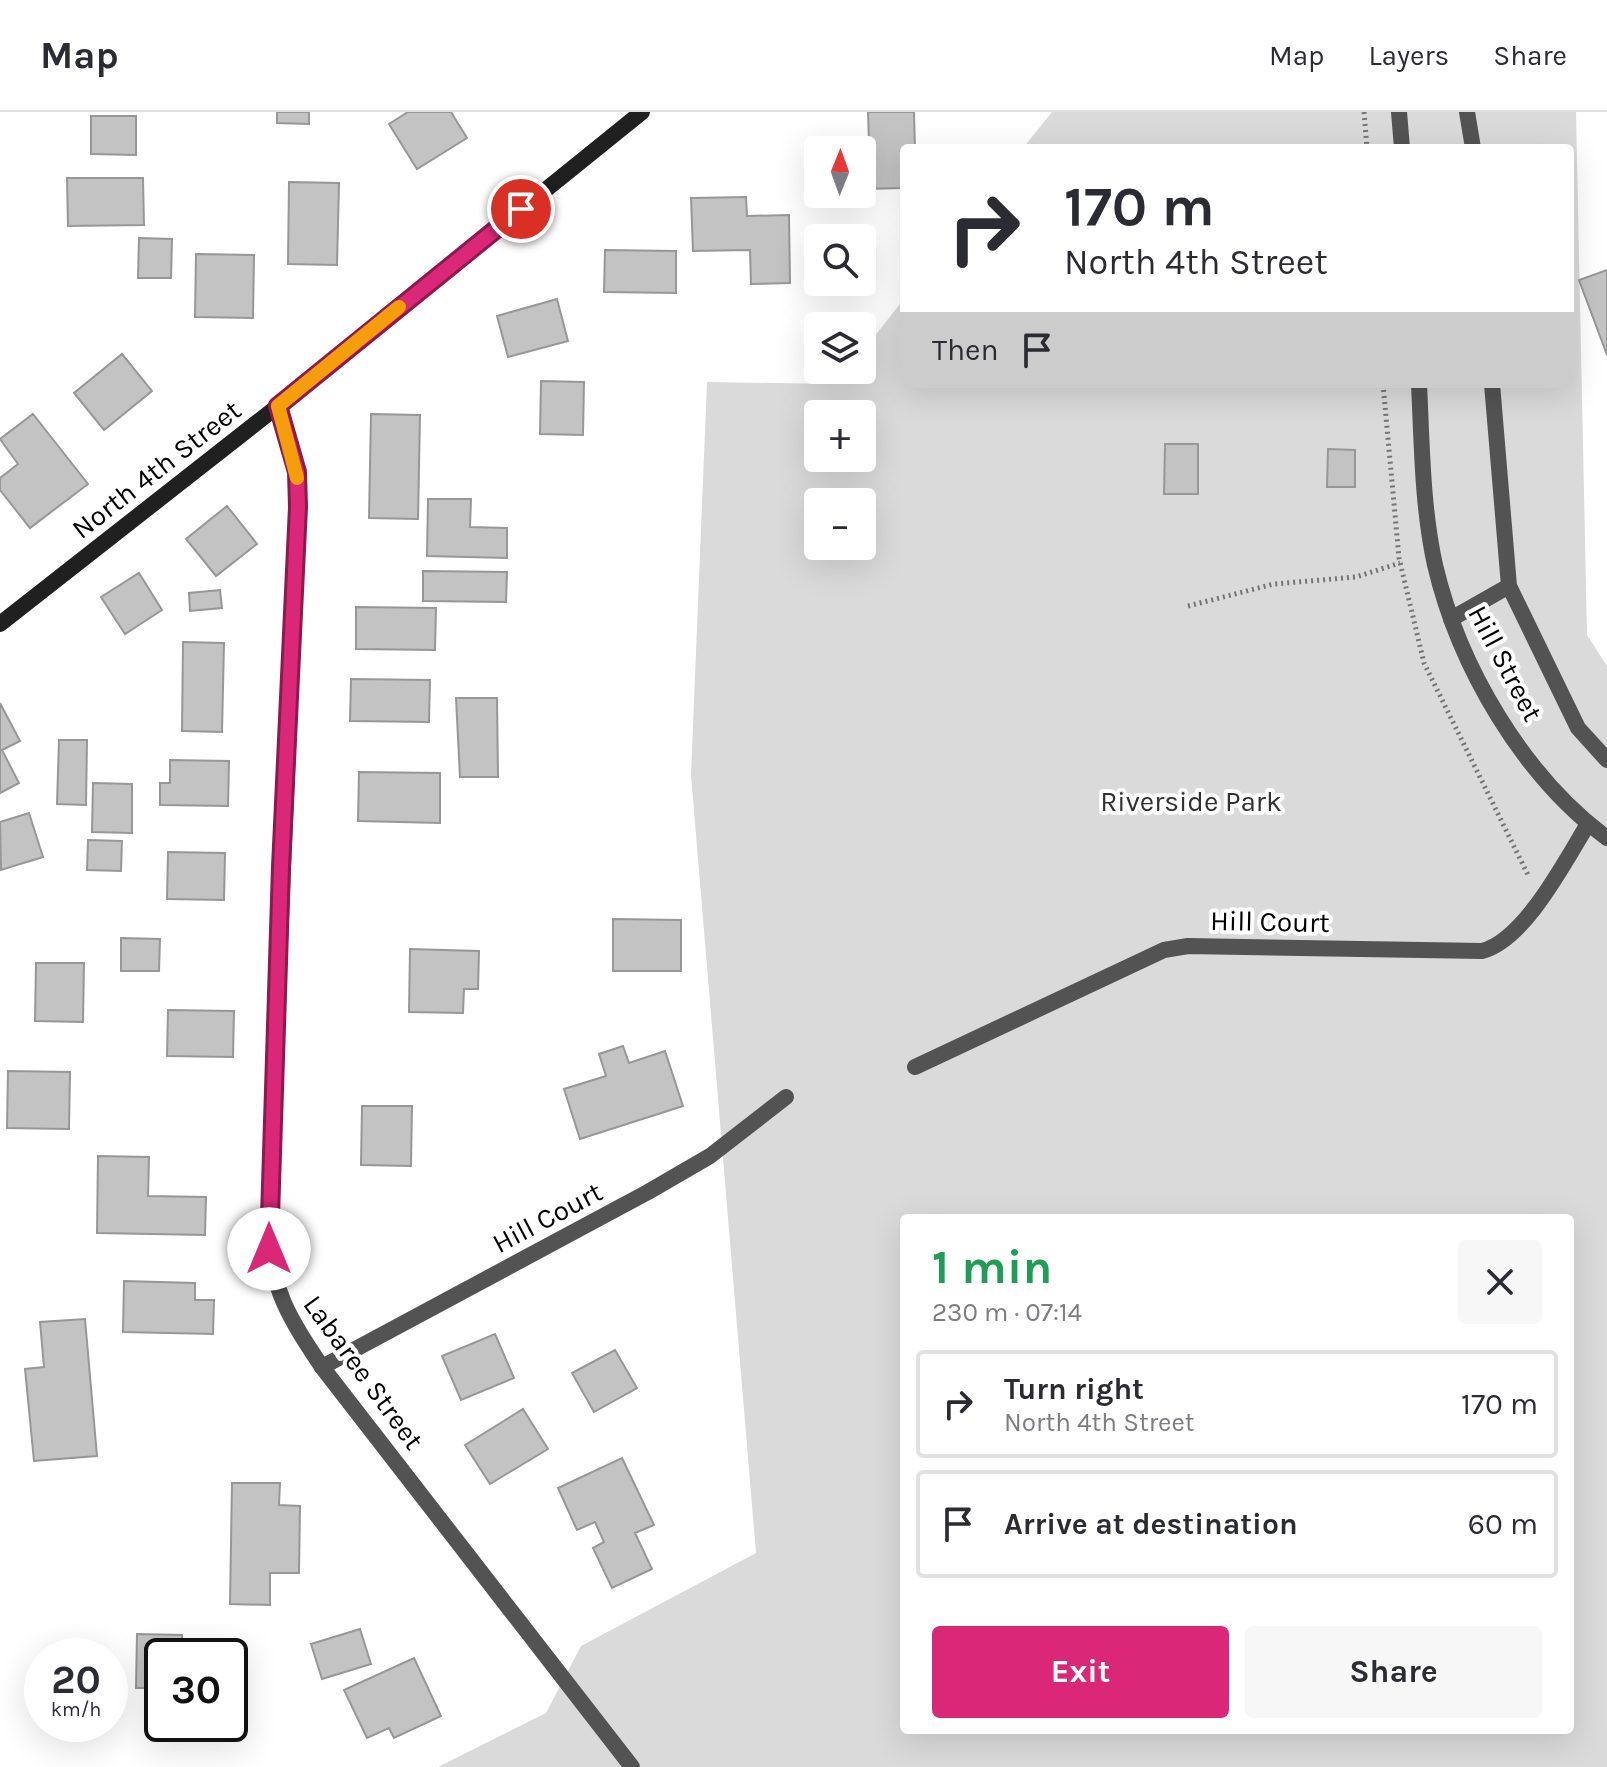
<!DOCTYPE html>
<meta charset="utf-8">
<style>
:root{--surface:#fff;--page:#f7f7f7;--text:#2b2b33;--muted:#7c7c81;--line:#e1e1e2;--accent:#db2777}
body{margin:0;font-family:Karla,sans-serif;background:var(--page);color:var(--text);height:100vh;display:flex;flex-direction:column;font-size:30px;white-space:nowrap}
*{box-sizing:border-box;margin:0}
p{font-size:26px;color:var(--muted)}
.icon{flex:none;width:44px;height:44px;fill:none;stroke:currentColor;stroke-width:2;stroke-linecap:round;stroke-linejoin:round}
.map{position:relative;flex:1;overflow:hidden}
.drawer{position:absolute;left:900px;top:1102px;width:674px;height:520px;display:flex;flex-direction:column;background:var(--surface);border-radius:8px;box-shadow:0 8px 32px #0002}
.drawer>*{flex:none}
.guide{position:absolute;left:900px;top:32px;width:674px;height:244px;border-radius:8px;box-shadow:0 8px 32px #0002;background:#fff;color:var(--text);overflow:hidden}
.needle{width:52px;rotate:1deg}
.tools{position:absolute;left:804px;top:24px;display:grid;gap:16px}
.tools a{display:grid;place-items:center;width:72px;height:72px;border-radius:8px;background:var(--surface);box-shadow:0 8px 32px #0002;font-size:40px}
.speed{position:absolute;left:24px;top:1526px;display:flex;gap:16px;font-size:40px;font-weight:700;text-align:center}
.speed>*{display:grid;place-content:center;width:104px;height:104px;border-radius:50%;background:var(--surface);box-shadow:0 8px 32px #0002;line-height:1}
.speed small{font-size:20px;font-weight:400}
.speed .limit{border:4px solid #111;border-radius:12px;background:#fff;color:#111}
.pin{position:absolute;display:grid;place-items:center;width:68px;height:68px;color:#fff;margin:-34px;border:4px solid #fff;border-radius:50%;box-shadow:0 2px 8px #0007}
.me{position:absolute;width:88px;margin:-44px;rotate:0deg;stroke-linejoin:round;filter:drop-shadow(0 0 6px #0008)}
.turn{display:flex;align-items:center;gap:28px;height:168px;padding:0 32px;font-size:36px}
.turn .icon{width:104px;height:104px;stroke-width:2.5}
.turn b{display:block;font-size:56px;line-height:68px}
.then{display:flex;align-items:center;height:76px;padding:0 32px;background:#0003;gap:16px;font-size:30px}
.round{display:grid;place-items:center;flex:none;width:84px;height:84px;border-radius:8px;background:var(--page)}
.summary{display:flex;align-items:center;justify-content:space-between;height:136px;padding:0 32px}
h1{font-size:48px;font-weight:700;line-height:60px;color:#1e9e55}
.button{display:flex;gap:16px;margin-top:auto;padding:16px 32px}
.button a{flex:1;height:92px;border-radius:8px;background:var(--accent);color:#fff;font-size:32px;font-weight:700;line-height:92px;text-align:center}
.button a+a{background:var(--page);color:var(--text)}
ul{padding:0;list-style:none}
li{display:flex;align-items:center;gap:24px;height:108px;margin:0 16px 12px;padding:0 16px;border:4px solid var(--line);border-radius:8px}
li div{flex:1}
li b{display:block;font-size:30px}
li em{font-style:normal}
header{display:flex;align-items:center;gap:48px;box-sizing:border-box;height:112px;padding:0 40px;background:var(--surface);border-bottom:2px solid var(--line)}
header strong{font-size:38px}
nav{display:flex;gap:44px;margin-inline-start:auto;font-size:28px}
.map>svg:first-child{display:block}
.green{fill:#dadada;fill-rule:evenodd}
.building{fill:#c3c3c3;stroke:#979797;stroke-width:2}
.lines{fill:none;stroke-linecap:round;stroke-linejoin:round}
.path{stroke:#757575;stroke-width:5;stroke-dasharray:2 4;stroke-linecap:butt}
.lane{stroke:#535353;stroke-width:16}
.street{stroke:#535353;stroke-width:16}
.secondary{stroke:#202020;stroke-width:16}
.route-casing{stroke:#8e194d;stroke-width:20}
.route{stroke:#db2777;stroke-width:14}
.slow{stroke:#f59e0b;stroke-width:14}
.labels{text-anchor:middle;stroke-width:8;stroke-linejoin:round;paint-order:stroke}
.street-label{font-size:28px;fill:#000;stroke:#fff}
.park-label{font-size:28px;fill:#313131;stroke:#fff}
</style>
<header>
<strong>Map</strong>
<nav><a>Map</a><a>Layers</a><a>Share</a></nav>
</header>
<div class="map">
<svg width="1607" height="1655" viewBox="0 0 1607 1655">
<rect width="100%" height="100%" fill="#fff"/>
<path class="green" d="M 1052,0 L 1576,0 L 1587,523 L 1607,554 L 1607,1655 L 438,1655 L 546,1601 L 581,1534 L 756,1441 L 691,663 L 707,270 L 837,272 L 848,258 L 862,258 L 862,240 L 904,187 L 904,272 L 1570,272 L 1570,36 L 1023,36 ZM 818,302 L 862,302 L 862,346 L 818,346 ZM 818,390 L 862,390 L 862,434 L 818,434 ZM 904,1106 L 1570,1106 L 1570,1618 L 904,1618 Z"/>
<path class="building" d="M 277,0 L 309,0 L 309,12 L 277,11 Z
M 408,0 L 451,0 L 467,26 L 417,57 L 389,12 Z
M 868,0 L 914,0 L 915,36 L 904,36 L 904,76 L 862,77 L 862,38 L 819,38 L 819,32 L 869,31 Z
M 91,4 L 136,4 L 136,43 L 91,42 Z
M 67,66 L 143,66 L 144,113 L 68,114 Z
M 289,70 L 339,71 L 337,153 L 288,152 Z
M 746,85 L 747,104 L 789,103 L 790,171 L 751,172 L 750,138 L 693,139 L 691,86 Z
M 139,126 L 172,127 L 171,166 L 138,166 Z
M 605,138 L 676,139 L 676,181 L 604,180 Z
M 196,142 L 254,143 L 253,206 L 195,205 Z
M 1607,158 L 1607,243 L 1579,168 Z
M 557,187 L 568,229 L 508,245 L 497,204 Z
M 122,242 L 152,279 L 104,318 L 74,281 Z
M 541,269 L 584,270 L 583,323 L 540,322 Z
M 33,302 L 88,372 L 30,416 L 0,378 L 0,366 L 18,352 L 0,327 Z
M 371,302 L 420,303 L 418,407 L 369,406 Z
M 1165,332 L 1198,332 L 1198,382 L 1164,382 Z
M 1328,337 L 1355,338 L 1355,375 L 1327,375 Z
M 428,387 L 471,387 L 470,415 L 507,416 L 507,446 L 427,444 Z
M 227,394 L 257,432 L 216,464 L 186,427 Z
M 423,459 L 507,460 L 506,490 L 423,489 Z
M 139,461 L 162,498 L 125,522 L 101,485 Z
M 220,478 L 222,496 L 190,499 L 189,481 Z
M 356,495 L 436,496 L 435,538 L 356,537 Z
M 183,530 L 224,531 L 222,620 L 182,619 Z
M 351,567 L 430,568 L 429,610 L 350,609 Z
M 456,586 L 497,586 L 498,665 L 460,665 Z
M 0,591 L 20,629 L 2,638 L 19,671 L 0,681 Z
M 59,628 L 87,628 L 86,693 L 57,692 Z
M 170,648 L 229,649 L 228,694 L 160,693 L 160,671 L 170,671 Z
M 359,660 L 440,661 L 440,711 L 358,709 Z
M 93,671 L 132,672 L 132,721 L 92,720 Z
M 29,701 L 43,745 L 1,758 L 0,710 Z
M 88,728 L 122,729 L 121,759 L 87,758 Z
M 168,740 L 225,741 L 224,788 L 167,787 Z
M 613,807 L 681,808 L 681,859 L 613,859 Z
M 121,826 L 160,827 L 159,859 L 121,859 Z
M 410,837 L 479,839 L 478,877 L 464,877 L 463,901 L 409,900 Z
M 36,851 L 84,851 L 83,910 L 35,909 Z
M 168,898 L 234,899 L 233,945 L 167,944 Z
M 623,934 L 629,951 L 665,939 L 683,994 L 580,1027 L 564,977 L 606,964 L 599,942 Z
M 8,959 L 70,960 L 69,1017 L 7,1016 Z
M 362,994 L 412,994 L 411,1054 L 361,1053 Z
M 98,1044 L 149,1045 L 148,1084 L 206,1085 L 205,1123 L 97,1121 Z
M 124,1169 L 195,1171 L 195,1188 L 214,1188 L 213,1222 L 123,1220 Z
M 85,1207 L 97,1344 L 34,1349 L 25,1257 L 44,1255 L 40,1210 Z
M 495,1222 L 514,1266 L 461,1288 L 442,1244 Z
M 615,1238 L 637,1276 L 594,1300 L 572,1261 Z
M 523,1297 L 548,1337 L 490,1372 L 465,1333 Z
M 622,1346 L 654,1413 L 635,1421 L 652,1457 L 612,1476 L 593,1436 L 604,1430 L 595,1410 L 577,1418 L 558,1376 Z
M 232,1371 L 280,1371 L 279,1393 L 300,1394 L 299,1461 L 270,1461 L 270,1493 L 230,1492 Z
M 360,1517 L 371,1552 L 322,1567 L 311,1532 Z
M 137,1522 L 182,1523 L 182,1544 L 162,1544 L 162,1576 L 136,1576 Z
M 414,1546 L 441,1604 L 394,1626 L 389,1616 L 367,1626 L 344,1578 Z"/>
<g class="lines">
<path class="path" d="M 1364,0 L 1367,36
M 1383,272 L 1399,446 L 1424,551 L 1529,765
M 1188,494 L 1274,472 L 1356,465 L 1400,451"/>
<path class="lane" d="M 1467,0 L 1473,36
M 1492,272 L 1509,474 L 1578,616 L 1607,648
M 1451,507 L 1509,474
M 915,955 L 1164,838 L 1188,834 L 1482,839 C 1525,828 1565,749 1588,712
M 322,1255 L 648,1080 L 710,1044 L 786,985"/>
<path class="street" d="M 1399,0 L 1402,36
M 1419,272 C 1422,332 1422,394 1435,453 C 1459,555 1523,664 1607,726
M 278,294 L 297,360 L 298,395 L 268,1119 C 271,1178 290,1207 322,1255 L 632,1655"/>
<path class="secondary" d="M 0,512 L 278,294 L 642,0"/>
</g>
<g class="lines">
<g class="route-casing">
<path id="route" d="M 269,1137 L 281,755 L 298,395 L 297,360 L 278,294 L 521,97"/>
</g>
<use href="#route" class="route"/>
<path class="slow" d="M 297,366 L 278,294 L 399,195"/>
</g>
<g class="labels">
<g class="street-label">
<text transform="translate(156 357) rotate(-38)" y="10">North 4th Street</text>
<text transform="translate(1506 551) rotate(62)" y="10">Hill Street</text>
<text transform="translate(1270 809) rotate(1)" y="10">Hill Court</text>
<text transform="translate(547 1105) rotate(-28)" y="10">Hill Court</text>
<text transform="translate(364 1260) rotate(54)" y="10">Labaree Street</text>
</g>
<g class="park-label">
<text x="1191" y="699">Riverside Park</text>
</g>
</g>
</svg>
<div class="tools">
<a><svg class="needle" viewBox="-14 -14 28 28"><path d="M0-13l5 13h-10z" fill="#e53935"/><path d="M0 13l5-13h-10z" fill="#7c7c81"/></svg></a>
<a><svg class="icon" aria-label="search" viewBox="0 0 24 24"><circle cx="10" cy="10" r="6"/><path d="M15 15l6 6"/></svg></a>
<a><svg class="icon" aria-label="layers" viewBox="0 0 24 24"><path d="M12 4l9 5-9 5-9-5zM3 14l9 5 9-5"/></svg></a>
<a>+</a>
<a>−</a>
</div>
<div class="speed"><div>20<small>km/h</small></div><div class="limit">30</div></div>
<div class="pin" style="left:521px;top:97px;background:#d93025"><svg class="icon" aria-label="arrive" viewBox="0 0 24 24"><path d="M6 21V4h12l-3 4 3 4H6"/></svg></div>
<svg class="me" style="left:269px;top:1137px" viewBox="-20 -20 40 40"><circle r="19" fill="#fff"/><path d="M0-13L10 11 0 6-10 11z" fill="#db2777"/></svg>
<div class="guide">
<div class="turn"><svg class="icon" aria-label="right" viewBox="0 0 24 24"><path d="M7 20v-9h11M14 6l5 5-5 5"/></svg><div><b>170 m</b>North 4th Street</div></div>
<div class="then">Then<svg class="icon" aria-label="arrive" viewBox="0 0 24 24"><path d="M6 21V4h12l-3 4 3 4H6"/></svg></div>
</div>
<section class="drawer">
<div class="summary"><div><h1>1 min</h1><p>230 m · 07:14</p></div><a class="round"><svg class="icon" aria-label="close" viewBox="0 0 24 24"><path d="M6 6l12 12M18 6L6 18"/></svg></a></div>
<ul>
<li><svg class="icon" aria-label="right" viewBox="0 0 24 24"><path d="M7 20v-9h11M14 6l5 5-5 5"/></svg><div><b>Turn right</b><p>North 4th Street</p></div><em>170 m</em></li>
<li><svg class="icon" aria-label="arrive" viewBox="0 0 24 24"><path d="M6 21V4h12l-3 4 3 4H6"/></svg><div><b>Arrive at destination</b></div><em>60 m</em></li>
</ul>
<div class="button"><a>Exit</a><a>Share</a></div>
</section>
</div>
